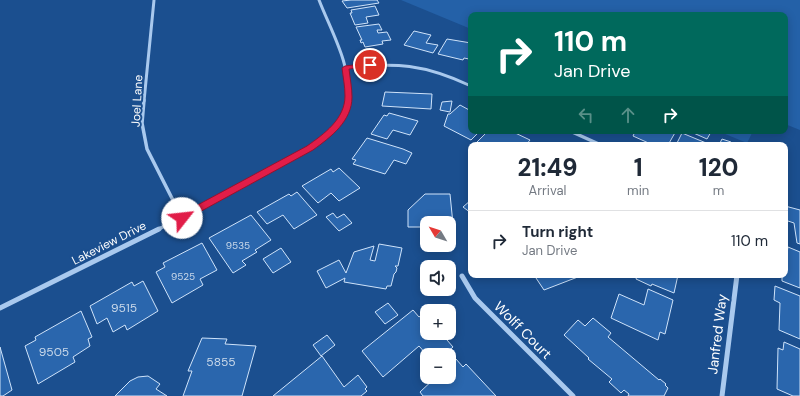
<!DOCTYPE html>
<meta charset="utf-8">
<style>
:root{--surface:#fff;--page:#f2f2f3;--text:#1f2937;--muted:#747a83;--line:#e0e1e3}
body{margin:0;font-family:"DM Sans",sans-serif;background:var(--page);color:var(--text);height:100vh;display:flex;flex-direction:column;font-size:15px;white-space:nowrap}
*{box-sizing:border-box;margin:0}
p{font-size:13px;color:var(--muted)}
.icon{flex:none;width:22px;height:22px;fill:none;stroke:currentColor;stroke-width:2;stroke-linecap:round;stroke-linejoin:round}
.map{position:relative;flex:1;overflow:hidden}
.details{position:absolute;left:468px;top:142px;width:320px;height:136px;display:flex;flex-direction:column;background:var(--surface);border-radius:8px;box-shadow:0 2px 10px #0003}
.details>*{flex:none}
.guide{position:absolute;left:468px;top:12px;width:320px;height:122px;border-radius:8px;box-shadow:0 2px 10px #0003;background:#00695c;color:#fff;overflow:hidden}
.needle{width:26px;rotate:309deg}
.fabs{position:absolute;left:420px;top:216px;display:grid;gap:8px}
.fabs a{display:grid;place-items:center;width:36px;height:36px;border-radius:8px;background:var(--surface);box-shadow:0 2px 10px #0003;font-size:20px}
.pin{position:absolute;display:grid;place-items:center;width:34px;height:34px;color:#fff;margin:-17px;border:2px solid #fff;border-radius:50%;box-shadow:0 1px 4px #0007}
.me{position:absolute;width:44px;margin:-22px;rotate:61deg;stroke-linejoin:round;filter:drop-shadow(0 0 3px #0008)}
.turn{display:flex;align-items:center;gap:14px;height:84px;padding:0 20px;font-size:18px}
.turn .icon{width:52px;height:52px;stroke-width:2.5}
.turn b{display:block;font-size:28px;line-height:34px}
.lanes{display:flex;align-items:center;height:38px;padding:0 20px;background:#0003;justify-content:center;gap:20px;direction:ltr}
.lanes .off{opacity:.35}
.eta{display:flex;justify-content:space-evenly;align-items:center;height:68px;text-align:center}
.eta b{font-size:24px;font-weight:800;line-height:28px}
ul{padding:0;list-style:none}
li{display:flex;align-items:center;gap:12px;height:60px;padding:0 20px;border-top:1px solid var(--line)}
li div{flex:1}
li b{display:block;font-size:15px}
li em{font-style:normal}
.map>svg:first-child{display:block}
.green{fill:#2461a8}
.building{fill:#2a66ad;stroke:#cfe3fa}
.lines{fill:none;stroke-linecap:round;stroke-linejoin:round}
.street-far2{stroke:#a9c9ee;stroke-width:3}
.street-far1{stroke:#a9c9ee;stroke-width:3.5}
.street{stroke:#a9c9ee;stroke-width:5}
.route{fill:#e11d48;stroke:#92132f}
.labels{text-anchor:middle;stroke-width:4;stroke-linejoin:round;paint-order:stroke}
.number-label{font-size:10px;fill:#cad9ea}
.street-label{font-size:12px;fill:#fff;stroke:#1b4f8f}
.near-number-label{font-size:12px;fill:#cad9ea}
.near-street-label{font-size:14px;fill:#fff;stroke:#1b4f8f}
</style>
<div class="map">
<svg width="800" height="396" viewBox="0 0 800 396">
<rect width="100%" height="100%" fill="#1b4f8f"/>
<path class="green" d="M 401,0 L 800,0 L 800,130 L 785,124 L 785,15 L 471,15 L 471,29 Z
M 718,131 L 753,131 L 747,143 Z"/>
<path class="building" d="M 351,0 L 377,0 L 379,3 L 347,8 L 342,1 Z
M 375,6 L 379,15 L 366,17 L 368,23 L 355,25 L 350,13 L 352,13 L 351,10 Z
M 379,24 L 382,30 L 377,30 L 378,33 L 387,32 L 391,40 L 382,41 L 383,44 L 365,47 L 363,42 L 361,43 L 360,40 L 362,40 L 356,27 Z
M 414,31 L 431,35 L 426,43 L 438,45 L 433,53 L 404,45 Z
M 447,39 L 471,43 L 471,56 L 469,59 L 464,58 L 463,60 L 438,54 Z
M 385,92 L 432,94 L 431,109 L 382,106 Z
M 452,101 L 450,112 L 440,110 L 442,102 Z
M 460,105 L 471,111 L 471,131 L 480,131 L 471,140 L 444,126 L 448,114 L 450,114 Z
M 389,113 L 418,121 L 410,135 L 393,130 L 387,139 L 371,134 L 384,115 L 387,116 Z
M 488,131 L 511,131 L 530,140 L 526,145 L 510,145 L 507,143 L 505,145 L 481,145 L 476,143 Z
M 628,131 L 676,131 L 668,145 L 653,145 L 633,136 L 634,134 Z
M 689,131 L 708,131 L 711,132 L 707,139 Z
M 682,133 L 711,145 L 676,145 Z
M 367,138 L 403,149 L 412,153 L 406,164 L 394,160 L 385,174 L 353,164 L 356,160 L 352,159 Z
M 722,139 L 731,142 L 731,145 L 719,145 Z
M 339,168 L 360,188 L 339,201 L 331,193 L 318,203 L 302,186 L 331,169 L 333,172 Z
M 297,192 L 317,215 L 294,229 L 283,215 L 267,224 L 257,212 L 289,194 L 291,196 Z
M 425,194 L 450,194 L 453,224 L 427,223 L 427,227 L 408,227 L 408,210 Z
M 471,200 L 471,213 L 463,207 Z
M 785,206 L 800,210 L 800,244 L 797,243 L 794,223 L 785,220 Z
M 333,213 L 337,218 L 344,214 L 352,223 L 339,231 L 326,217 Z
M 251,215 L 271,240 L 255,250 L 257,252 L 242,261 L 246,265 L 233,273 L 209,238 Z
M 202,243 L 217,270 L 200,279 L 203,285 L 172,303 L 156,272 L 165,267 L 163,263 Z
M 379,244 L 402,248 L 398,266 L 395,266 L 397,268 L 396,272 L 394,274 L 391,286 L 387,286 L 386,289 L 344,282 L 345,278 L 326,288 L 317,271 L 339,260 L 346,273 L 354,252 L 374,246 L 370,260 L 375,261 Z
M 788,247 L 800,252 L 800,288 L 782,281 L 782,275 L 785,275 L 785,252 L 787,253 Z
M 281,248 L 291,262 L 273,273 L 263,259 Z
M 534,275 L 583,275 L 544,290 Z
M 635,275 L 678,275 L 674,293 L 652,284 L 651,286 L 636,279 L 637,276 Z
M 143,281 L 158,311 L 127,330 L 125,325 L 113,332 L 107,318 L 97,324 L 90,306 L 132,282 L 134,286 Z
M 775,286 L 800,296 L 800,339 L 779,330 L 780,303 L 774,300 Z
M 648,289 L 673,300 L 665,334 L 660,332 L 658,340 L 611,318 L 619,294 L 644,305 Z
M 388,303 L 398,315 L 385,324 L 375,312 Z
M 413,310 L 419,317 L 423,314 L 427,319 L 427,333 L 441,333 L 453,347 L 444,355 L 427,355 L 419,346 L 383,377 L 362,351 Z
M 81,311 L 92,337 L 88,339 L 90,346 L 73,357 L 75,362 L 38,384 L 25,346 L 36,340 L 35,337 Z
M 593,318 L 611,333 L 608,337 L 659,380 L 660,379 L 666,384 L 665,385 L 668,388 L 664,396 L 628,396 L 629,394 L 624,390 L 621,393 L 609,382 L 612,379 L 588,359 L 589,358 L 564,335 L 578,320 L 585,326 Z
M 327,335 L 335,345 L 321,356 L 313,345 Z
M 202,338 L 227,339 L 225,344 L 256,346 L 242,396 L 183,396 L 192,371 L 188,371 Z
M 784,342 L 800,349 L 800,396 L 793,396 L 777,389 L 778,348 L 783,350 Z
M 0,347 L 12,390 L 3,396 L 0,396 Z
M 322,356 L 344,387 L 358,375 L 367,387 L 365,389 L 367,391 L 361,396 L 273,396 Z
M 456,359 L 463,367 L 466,364 L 496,396 L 423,396 L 420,392 L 436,377 L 449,377 L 449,365 Z
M 148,376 L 160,384 L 156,389 L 167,396 L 115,396 L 130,381 L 138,377 Z"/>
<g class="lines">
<path class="street-far2" d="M 319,0 C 331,31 352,66 348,101
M 345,68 C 396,62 424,64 471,86
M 144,101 L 154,0"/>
<path class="street-far1" d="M 144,100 L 142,123 L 147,149 L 182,218
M 570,131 L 601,145
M 157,230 L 310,148 C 327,136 346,122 348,100"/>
<path class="street" d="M 462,276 L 475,298 L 573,396
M 0,308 L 159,229
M 722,396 L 737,275"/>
</g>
<path class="route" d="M 370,63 L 373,65 L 372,66 L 349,69 C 350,78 352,88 352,97 C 352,121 331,137 313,150 L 185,220 L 179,220 L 177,218 L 179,215 L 307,146 C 324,134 345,119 345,96 C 345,86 343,77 342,68 L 345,66 Z"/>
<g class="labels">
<g class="number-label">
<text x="238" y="249">9535</text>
<text x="183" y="280">9525</text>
</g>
<g class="street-label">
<text transform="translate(137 101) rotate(-87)" y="4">Joel Lane</text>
<text transform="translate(109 243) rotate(-27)" y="4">Lakeview Drive</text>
</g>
<g class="near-number-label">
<text x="124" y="312">9515</text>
<text x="54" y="356">9505</text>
<text x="221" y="366">5855</text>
</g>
<g class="near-street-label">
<text transform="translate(523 330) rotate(45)" y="5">Wolff Court</text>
<text transform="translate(717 334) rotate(-83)" y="5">Janfred Way</text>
</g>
</g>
</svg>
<div class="fabs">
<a><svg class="needle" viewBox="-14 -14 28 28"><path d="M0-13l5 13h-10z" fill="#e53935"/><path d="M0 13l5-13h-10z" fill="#747a83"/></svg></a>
<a><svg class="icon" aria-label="sound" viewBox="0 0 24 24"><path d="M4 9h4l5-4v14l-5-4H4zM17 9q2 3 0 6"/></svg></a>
<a>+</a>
<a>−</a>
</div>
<div class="pin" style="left:370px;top:65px;background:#d93025"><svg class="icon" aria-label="arrive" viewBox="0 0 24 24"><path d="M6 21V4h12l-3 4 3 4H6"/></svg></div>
<svg class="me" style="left:182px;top:218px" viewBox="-20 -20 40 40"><circle r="19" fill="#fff"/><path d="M0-13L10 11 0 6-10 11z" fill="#e11d48"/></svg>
<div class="guide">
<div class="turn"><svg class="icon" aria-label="right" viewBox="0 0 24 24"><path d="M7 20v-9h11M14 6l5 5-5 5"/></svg><div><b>110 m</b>Jan Drive</div></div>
<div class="lanes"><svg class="icon off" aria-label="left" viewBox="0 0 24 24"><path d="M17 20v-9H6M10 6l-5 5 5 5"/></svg><svg class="icon off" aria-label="ahead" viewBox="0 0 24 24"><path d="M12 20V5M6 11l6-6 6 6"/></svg><svg class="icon" aria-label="right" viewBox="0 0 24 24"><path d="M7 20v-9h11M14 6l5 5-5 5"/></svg></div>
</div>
<section class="details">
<div class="eta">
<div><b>21:49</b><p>Arrival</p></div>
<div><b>1</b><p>min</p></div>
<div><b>120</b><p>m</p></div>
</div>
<ul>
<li><svg class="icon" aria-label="right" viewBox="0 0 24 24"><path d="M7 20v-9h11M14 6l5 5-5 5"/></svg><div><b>Turn right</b><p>Jan Drive</p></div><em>110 m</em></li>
</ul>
</section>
</div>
